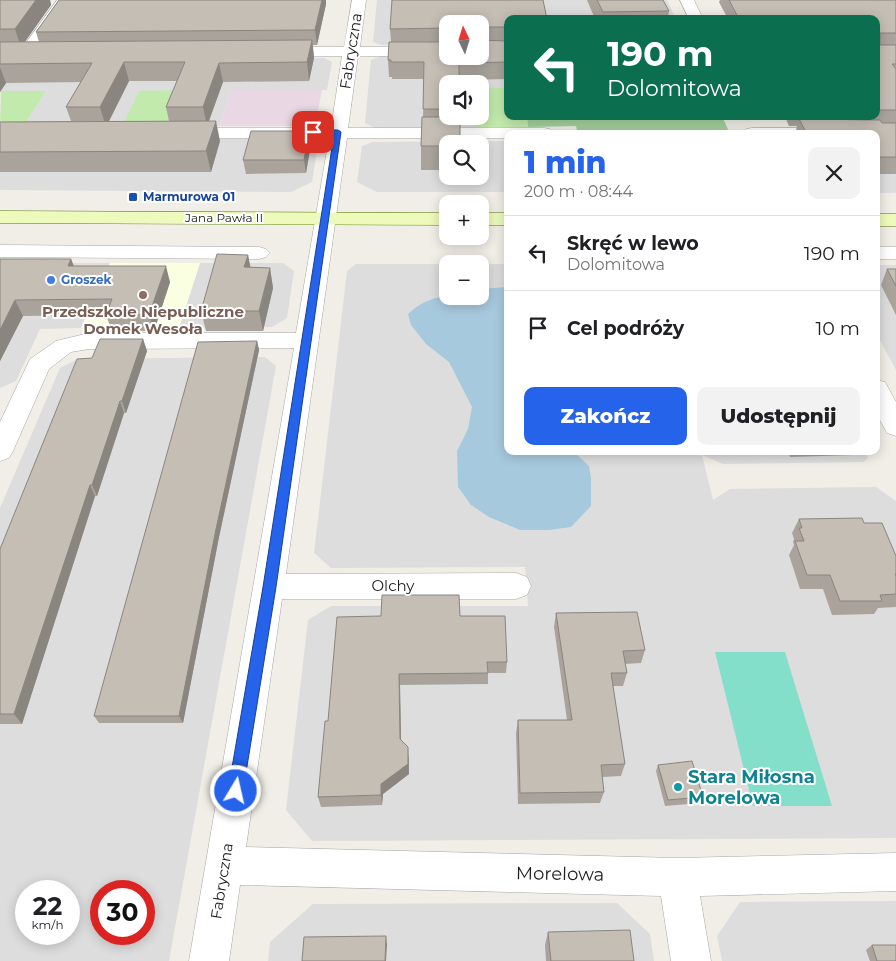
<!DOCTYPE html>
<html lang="pl">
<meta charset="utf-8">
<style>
:root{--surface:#fff;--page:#f2f2f2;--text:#202124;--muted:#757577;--line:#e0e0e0;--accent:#2563eb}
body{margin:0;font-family:Montserrat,sans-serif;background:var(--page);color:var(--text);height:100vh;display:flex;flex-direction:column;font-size:19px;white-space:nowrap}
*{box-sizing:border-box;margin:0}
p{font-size:16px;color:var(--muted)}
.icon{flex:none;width:28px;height:28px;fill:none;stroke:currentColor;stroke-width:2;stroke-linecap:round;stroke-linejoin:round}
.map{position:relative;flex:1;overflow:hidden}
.sheet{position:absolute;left:504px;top:130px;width:376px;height:325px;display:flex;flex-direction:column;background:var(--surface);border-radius:10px;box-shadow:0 2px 12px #0003}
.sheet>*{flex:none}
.guide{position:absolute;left:504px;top:15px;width:376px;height:105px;border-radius:10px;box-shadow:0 2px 12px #0003;background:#0b6e4f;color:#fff;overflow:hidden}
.needle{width:32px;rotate:356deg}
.controls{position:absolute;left:439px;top:15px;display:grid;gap:10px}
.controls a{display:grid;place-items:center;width:50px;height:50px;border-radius:10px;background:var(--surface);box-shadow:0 2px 12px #0003;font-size:25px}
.speed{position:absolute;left:15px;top:880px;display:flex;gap:10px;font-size:25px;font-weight:700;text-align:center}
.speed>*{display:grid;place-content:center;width:65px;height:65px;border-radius:50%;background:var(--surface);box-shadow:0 2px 12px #0003;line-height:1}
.speed small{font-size:12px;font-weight:400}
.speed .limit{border:8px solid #d22;background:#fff;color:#111}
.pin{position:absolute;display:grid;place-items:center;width:42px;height:42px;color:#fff;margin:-21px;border-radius:10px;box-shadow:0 2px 8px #0006}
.me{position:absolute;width:55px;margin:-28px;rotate:9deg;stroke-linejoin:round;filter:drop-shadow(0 0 4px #0008)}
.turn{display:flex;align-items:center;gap:18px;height:105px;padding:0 20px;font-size:22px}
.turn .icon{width:65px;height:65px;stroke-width:2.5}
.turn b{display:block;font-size:35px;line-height:42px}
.round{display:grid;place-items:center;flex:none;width:52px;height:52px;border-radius:10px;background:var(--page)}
.headline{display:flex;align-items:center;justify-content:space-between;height:85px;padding:0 20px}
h1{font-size:30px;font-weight:800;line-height:38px;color:var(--accent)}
.action{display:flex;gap:10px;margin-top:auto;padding:10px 20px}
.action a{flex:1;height:58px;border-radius:10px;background:var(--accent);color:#fff;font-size:20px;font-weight:800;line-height:58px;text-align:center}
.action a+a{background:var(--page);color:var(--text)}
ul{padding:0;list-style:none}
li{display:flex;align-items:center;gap:15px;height:75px;padding:0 20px;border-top:1px solid var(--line)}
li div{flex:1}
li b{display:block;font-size:19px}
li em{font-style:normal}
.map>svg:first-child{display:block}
.residential{fill:#dedddd;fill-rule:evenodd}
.industrial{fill:#e9d8e4}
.education{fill:#fbffe1}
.grass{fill:#c2eaac}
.forest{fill:#a3d09b}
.pitch{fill:#84dfca}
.water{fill:#a7c9de}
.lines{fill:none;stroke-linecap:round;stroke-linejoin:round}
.street-casing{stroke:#a7a7a7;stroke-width:1}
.secondary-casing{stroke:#5b7905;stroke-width:1}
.street{fill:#fff;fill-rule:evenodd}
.secondary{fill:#edfabb;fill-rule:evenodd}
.wall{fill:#a9a39c;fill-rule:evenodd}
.shaded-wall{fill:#8a857f}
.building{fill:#c5beb5;stroke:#8a857f}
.route{fill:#2563eb;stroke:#184099}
.transit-dot{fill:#1a4fb4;stroke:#fff;stroke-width:2}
.shop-dot{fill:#3f7fe0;stroke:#fff;stroke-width:2}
.education-dot{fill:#8d6e63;stroke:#fff;stroke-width:2}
.culture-dot{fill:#0f9aa8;stroke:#fff;stroke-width:2}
.labels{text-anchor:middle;stroke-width:4;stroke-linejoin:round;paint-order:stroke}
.far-transit-label{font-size:12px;font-weight:bold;fill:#164399;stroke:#fff;text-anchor:start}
.far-street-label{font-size:12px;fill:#202020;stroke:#fff}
.far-shop-label{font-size:12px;font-weight:bold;fill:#366cbe;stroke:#fff;text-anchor:start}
.street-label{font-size:15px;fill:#202020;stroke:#fff}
.education-label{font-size:15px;font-weight:bold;fill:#785e54;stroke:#fff}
.near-culture-label{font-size:18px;font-weight:bold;fill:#0d838f;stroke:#fff;text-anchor:start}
.near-street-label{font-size:18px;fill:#202020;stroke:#fff}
</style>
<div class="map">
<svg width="896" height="961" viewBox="0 0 896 961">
<rect width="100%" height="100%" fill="#f0eee6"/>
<path class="residential" d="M 377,0 L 667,0 L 676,19 L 508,19 L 480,24 L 448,24 L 447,45 L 382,45 L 373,42 Z
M 507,55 L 507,88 L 480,88 L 480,84 L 448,84 L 448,116 L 475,116 L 476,127 L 375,128 L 365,123 L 371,60 L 381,56 Z
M 324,58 L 332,62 L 327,90 L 231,90 L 220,126 L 23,127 L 46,91 L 0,92 L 0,60 Z
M 221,139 L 307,139 L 318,144 L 312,182 L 291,192 L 0,190 L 0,140 Z
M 876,139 L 896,139 L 896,193 L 876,193 Z
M 507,141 L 507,192 L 377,192 L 357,182 L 362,146 L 373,142 ZM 448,144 L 480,144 L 480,176 L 448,176 Z
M 0,263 L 110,263 L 81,328 L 40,329 L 16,381 L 0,388 Z
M 200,263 L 283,263 L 294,271 L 287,318 L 272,327 L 179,328 Z
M 356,264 L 447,264 L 448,296 L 480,296 L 480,264 L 507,264 L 508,451 L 864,451 L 868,458 L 864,462 L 723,464 L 702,455 L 713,500 L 730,489 L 876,487 L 896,501 L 896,838 L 312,841 L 286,810 L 308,620 L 331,606 L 528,606 L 525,567 L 331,568 L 314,553 L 347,271 Z
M 876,265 L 896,265 L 896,370 L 876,333 Z
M 265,357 L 276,366 L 169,961 L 0,961 L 0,508 L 60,368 L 78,359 ZM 26,891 L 69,891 L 69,934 L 26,934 ZM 101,891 L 144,891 L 144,934 L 101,934 Z
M 896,901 L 896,961 L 722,961 L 717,936 L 740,902 Z
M 617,903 L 650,934 L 654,961 L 268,961 L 270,942 L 313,904 Z"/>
<path class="industrial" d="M 231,90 L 327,90 L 322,90 L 316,121 L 311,126 L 220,126 Z"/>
<path class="education" d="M 110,263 L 200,263 L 179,328 L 81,328 Z"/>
<path class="grass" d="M 480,88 L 507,88 L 508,116 L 527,116 L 528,127 L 476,127 L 475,116 L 480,116 Z
M 185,90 L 171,126 L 122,127 L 139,91 Z
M 1,91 L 46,91 L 23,127 L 0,127 Z"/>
<path class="forest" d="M 527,116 L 722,116 L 730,134 L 578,134 L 576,126 L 528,127 Z"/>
<path class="pitch" d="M 715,652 L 785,652 L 832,806 L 753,806 Z"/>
<path class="water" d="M 507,287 L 508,451 L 573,451 L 589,466 L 591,478 L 591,506 L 571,527 L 549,530 L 520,530 L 489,517 L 471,505 L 458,487 L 457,451 L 468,429 L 472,407 L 449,362 L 426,344 L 411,325 L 408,314 C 432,292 451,296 480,296 L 480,289 Z"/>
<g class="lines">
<g class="street-casing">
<path id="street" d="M 57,0 L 71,0 L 32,57 L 20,57 L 18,54 Z
M 352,0 L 366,0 L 360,47 L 448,46 L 448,56 L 358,56 L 348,128 L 544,128 L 550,129 L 553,133 L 508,134 L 508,138 L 347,138 L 286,574 L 516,573 L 527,577 L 531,586 L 527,595 L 516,599 L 282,599 L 246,847 L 677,858 L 896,853 L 896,891 L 700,896 L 711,961 L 671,961 L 661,896 L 240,885 L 229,961 L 189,961 L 294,348 L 89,349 L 71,352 L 49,369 L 13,451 L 9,458 L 0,461 L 0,422 L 30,359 L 56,341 L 89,333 L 296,333 L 329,138 L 181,138 L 175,137 L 172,133 L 175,129 L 181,128 L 331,128 L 342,56 L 276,57 L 270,55 L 268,52 L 270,49 L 276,47 L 344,47 Z
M 680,0 L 694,0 L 703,19 L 689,19 Z
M 896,127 L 896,137 L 876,137 L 876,134 L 743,133 L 746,129 L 752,128 Z
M 0,245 L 259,247 L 266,249 L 270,253 L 266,257 L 259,259 L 0,257 Z
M 876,247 L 896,247 L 896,259 L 876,259 Z
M 876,380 L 885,382 L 896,402 L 896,436 L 887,433 L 876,413 Z"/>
</g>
<g class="secondary-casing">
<path id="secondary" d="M 0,211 L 448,213 L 448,225 L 0,223 Z
M 480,213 L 508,213 L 508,225 L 480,225 Z
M 876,214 L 896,214 L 896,226 L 876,226 Z"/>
</g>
<use href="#street" class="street"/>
<use href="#secondary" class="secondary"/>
</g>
<path class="wall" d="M 0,0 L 50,0 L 51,5 L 25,42 L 39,42 L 36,32 L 59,0 L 326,0 L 326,4 L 317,45 L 313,45 L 314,58 L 309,81 L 223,82 L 209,121 L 220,141 L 211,172 L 0,172 L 0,122 L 71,121 L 66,107 L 81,82 L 6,83 L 0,92 ZM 129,81 L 177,81 L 166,107 L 169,121 L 109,121 Z
M 392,0 L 543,0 L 547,19 L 508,19 L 508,79 L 459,80 L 459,84 L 448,84 L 448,116 L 460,117 L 460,144 L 448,144 L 448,170 L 421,170 L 421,146 L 422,117 L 423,117 L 424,79 L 392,79 L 392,77 L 389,77 L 388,60 L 389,42 L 391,42 L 390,29 ZM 448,24 L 480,24 L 480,56 L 448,56 Z
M 587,0 L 663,0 L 669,11 L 668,19 L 595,19 Z
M 720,0 L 896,0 L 896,174 L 876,174 L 876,134 L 795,134 L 797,126 L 789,126 L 785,117 L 781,117 L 781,116 L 876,116 L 876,19 L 728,19 L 719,2 Z
M 311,144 L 306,173 L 246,174 L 243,160 Z
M 248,255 L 250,267 L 270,268 L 273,288 L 263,331 L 206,331 L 201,311 Z
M 0,259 L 71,259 L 74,266 L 170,282 L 154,331 L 112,331 L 106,315 L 23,316 L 0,361 Z
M 887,269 L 896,269 L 896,315 L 881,285 Z
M 143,339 L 147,351 L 126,413 L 124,413 L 97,496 L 95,496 L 22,724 L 0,724 L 0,549 L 92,358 Z
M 257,341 L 259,350 L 219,537 L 183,723 L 99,723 L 94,716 Z
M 788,451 L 856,451 L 854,455 L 790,457 Z
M 799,519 L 864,523 L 896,556 L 896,607 L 878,608 L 874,614 L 832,615 L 823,589 L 800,589 L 789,555 L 794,545 L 793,542 L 794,539 L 792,533 Z
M 556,613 L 645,650 L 641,663 L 625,664 L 627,673 L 623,686 L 613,686 L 625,764 L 621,776 L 602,777 L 604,792 L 600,803 L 518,804 L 516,733 L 518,720 L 567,720 L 554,627 Z
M 460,616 L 507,662 L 506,673 L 488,673 L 488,684 L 400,685 L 401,739 L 409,757 L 409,774 L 383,794 L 382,805 L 321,807 L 318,797 L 328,721 Z
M 658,765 L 703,797 L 700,803 L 665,806 L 656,771 Z
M 548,932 L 634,961 L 546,961 L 545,945 Z
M 872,945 L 896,961 L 870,961 L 866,950 Z"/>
<path class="shaded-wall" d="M 36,0 L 50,0 L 51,5 L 21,47 L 15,29 Z
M 322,0 L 326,0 L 326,4 L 317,45 L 315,30 Z
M 312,40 L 314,58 L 309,81 L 307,62 Z
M 124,62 L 129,81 L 106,127 L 100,107 Z
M 219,63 L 223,82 L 207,126 L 203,107 Z
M 0,67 L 6,83 L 0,92 Z
M 216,121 L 220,141 L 211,172 L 206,151 Z
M 309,131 L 311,144 L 306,173 L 304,160 Z
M 248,255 L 252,275 L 244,267 Z
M 71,259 L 77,275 L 68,266 Z
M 166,266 L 170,282 L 154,331 L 149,315 Z
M 270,268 L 273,288 L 263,331 L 259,311 Z
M 15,300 L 23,316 L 0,361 L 0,330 Z
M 143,339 L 147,351 L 126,413 L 122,401 Z
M 257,341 L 259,350 L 219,537 L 183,723 L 179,716 L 216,529 Z
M 120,401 L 124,413 L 97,496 L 92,485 Z
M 90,485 L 95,496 L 22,724 L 14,714 Z
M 399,674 L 400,685 L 401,749 L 400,739 Z
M 408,747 L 409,774 L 383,794 L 382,805 L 381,795 L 381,784 Z
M 386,936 L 387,945 L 386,961 L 385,961 Z"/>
<path class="building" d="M 0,0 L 36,0 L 15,29 L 0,29 Z
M 59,0 L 322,0 L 315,30 L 36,32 Z
M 392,0 L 543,0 L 547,19 L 508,19 L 508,27 L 480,27 L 480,24 L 448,24 L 448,28 L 390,29 Z
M 597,0 L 663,0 L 669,11 L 603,12 Z
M 729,0 L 896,0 L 896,33 L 880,33 L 880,45 L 896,45 L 896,64 L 892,64 L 896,69 L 896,110 L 876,110 L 876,19 L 739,19 Z
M 312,40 L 307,62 L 219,63 L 203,107 L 166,107 L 185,62 L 124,62 L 100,107 L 66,107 L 92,63 L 0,64 L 0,42 Z
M 480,40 L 508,41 L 508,62 L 459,63 L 459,84 L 448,84 L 448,109 L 423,109 L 424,62 L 391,62 L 391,60 L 388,60 L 389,42 L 448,42 L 448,56 L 480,56 Z
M 422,117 L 460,117 L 460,144 L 448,144 L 448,146 L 421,146 Z
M 799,119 L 880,120 L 882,123 L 896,123 L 896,157 L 876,157 L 876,134 L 807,134 Z
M 216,121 L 206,151 L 0,152 L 0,122 Z
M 251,131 L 309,131 L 304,160 L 243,160 Z
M 217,254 L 248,255 L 244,267 L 270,268 L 259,311 L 201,311 Z
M 0,259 L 71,259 L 68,266 L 166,266 L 149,315 L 106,315 L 112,299 L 15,300 L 0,330 Z
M 887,269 L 896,269 L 896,286 Z
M 100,339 L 143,339 L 122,401 L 120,401 L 92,485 L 90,485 L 14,714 L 0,714 L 0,549 L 77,359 L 92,358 Z
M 257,341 L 216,529 L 179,716 L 94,716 L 198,342 Z
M 862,518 L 864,523 L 882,523 L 896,556 L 896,574 L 895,574 L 896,576 L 896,594 L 880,595 L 882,601 L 840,601 L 830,575 L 807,575 L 795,541 L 804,541 L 799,528 L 802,528 L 799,519 Z
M 382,595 L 459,595 L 460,616 L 505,616 L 507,662 L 487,662 L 488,673 L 399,674 L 400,739 L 408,747 L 408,764 L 381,784 L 381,795 L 318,797 L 325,721 L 328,721 L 337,617 L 381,616 Z
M 637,612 L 645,650 L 623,651 L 627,673 L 611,673 L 625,764 L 601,765 L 604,792 L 520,793 L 518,720 L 572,720 L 556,613 Z
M 692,761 L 703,797 L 668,800 L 658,765 Z
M 630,930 L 634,961 L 551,961 L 548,932 Z
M 386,936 L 385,961 L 302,961 L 304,937 Z
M 872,945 L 896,945 L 896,961 L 877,961 Z"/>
<path class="route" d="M 313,130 L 338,130 L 341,132 L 276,587 L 243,791 L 241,797 L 236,799 L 231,797 L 228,791 L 263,587 L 334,135 L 310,134 L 309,132 Z"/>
<rect class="transit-dot" x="128" y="192" width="10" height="10" rx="2.5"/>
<circle class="shop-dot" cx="51" cy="280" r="5"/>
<circle class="education-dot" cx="143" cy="295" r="5"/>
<circle class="culture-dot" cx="678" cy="787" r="5"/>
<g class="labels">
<g class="far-transit-label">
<text x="143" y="201">Marmurowa 01</text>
</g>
<g class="far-street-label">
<text x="224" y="222">Jana Pawła II</text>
</g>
<g class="far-shop-label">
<text x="61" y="284">Groszek</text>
</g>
<g class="street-label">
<text transform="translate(351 51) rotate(-81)" y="5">Fabryczna</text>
<text x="393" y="591">Olchy</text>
<text transform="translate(222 881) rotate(-81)" y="5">Fabryczna</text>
</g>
<g class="education-label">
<text x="143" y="317">Przedszkole Niepubliczne<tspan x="143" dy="17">Domek Wesoła</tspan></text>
</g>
<g class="near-culture-label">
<text x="688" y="783">Stara Miłosna<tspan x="688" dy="21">Morelowa</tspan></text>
</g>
<g class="near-street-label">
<text transform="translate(560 874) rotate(1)" y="6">Morelowa</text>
</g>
</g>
</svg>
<div class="controls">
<a><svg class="needle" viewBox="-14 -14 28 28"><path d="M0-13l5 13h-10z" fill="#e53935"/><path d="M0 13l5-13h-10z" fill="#757577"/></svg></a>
<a><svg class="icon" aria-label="sound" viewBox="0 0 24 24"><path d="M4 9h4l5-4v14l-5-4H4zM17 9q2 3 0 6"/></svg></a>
<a><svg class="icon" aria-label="search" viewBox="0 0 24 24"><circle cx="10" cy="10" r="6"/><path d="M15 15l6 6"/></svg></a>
<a>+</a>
<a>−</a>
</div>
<div class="speed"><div>22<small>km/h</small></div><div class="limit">30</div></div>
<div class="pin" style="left:313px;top:132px;background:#d93025"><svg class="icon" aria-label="arrive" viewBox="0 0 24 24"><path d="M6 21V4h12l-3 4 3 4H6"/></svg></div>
<svg class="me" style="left:236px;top:791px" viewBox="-20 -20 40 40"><circle r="17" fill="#2563eb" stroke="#fff" stroke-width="3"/><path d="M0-11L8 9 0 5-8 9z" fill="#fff"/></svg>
<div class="guide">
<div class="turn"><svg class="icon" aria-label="left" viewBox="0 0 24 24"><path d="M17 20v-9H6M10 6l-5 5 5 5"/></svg><div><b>190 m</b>Dolomitowa</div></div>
</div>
<section class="sheet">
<div class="headline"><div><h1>1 min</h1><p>200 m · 08:44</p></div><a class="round"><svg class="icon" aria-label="close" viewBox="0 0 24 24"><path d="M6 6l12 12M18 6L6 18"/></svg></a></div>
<ul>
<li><svg class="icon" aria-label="left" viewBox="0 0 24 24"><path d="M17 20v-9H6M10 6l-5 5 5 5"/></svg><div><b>Skręć w lewo</b><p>Dolomitowa</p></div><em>190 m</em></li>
<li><svg class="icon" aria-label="arrive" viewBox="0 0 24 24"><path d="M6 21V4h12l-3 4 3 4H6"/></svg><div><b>Cel podróży</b></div><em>10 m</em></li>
</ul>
<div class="action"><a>Zakończ</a><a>Udostępnij</a></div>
</section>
</div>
